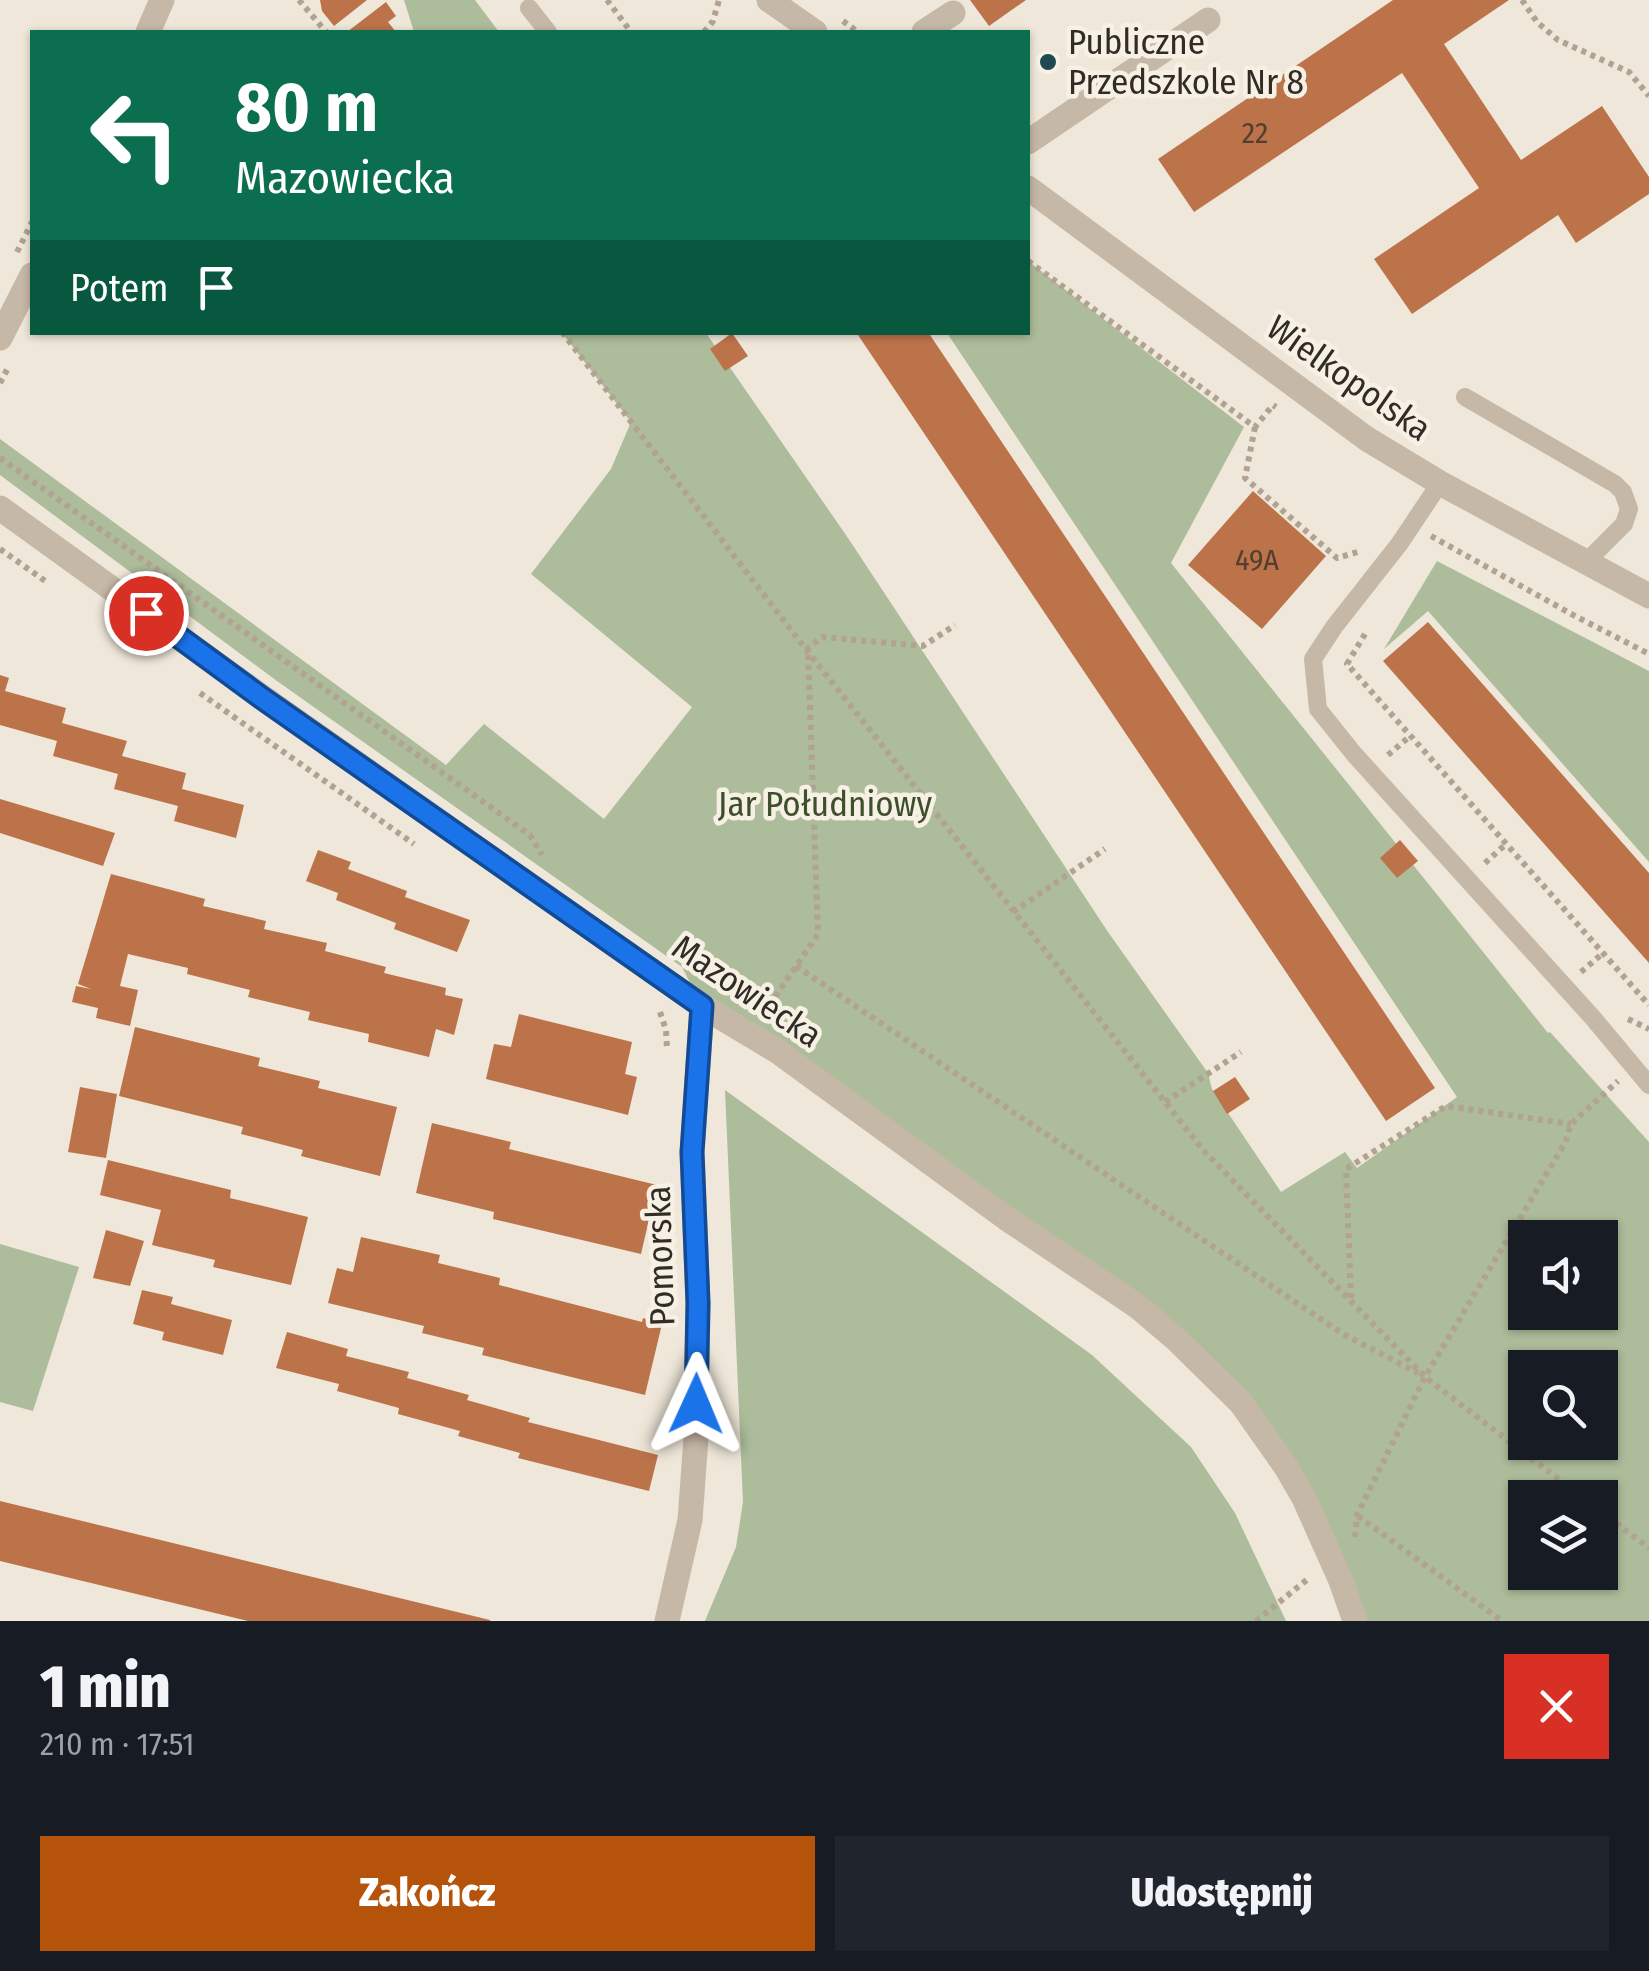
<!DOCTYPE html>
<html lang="pl">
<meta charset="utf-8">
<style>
:root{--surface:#171b24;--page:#20242c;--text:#f1f3f6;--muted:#9ea1a6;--accent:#b45309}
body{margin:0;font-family:"Fira Sans Condensed",sans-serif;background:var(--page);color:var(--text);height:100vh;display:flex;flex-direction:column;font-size:38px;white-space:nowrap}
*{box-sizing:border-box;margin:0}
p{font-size:32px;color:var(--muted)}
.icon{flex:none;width:55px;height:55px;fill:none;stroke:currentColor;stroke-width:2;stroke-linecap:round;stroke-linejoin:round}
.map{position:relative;height:1621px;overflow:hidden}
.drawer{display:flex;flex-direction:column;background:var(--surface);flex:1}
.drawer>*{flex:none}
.guide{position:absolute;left:30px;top:30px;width:1000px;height:305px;border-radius:0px;box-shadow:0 2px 8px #0004;background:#0b6e4f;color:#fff;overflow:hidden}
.tools{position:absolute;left:1508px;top:1220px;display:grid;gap:20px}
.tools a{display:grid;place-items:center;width:110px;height:110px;border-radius:0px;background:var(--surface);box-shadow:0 2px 8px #0004;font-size:50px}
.pin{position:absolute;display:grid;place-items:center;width:85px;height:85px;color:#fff;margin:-42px;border:5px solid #fff;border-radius:50%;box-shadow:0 2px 10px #0007}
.me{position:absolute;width:110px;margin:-55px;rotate:1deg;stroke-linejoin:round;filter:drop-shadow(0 0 8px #0008)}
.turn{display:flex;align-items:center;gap:35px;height:210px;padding:0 40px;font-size:45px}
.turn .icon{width:130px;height:130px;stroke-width:2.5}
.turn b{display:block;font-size:70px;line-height:85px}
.then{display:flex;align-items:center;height:95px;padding:0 40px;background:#0003;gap:20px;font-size:38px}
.round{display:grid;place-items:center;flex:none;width:105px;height:105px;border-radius:0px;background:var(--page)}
.summary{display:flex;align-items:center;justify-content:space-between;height:170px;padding:0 40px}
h1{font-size:60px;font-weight:800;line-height:75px}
.button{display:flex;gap:20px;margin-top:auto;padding:20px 40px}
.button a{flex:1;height:115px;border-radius:0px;background:var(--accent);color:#fff;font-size:40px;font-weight:800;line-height:115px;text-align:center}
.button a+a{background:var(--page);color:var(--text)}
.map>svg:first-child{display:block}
.green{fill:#adbc9a;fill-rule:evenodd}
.building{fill:#bc734a}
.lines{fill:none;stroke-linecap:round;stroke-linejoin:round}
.path{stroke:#b1a291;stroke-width:6;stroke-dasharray:5 5;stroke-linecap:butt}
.service{stroke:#c6b8a6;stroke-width:18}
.minor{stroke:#c6b8a6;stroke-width:25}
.tertiary{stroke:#c6b8a6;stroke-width:25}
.route-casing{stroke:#114b97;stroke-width:25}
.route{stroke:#1a73e8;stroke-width:18}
.poi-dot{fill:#1f4850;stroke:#f7f1e5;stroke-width:4}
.labels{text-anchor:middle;stroke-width:9;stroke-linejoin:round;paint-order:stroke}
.number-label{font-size:30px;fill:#543e2f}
.poi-label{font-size:35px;fill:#322c26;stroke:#f7f1e5;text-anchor:start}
.street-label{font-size:35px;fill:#322c26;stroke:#f7f1e5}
.park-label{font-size:35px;fill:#3e4f2c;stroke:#f7f1e5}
</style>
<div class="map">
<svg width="1649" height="1621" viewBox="0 0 1649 1621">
<rect width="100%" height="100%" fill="#efe7d9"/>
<path class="green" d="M 404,0 L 475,0 L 499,32 L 414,32 Z
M 1028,261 L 1244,427 L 1171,563 L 1548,1033 L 1550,1032 L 1649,1142 L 1649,1621 L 1355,1621 L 1304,1498 L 1210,1371 L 702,1006 L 682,967 L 277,681 L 0,475 L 0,439 L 446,765 L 484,724 L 604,819 L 692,707 L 531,574 L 611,469 L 631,422 L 562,333 L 706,333 L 848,538 L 1108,932 L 1208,1073 L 1212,1089 L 1281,1192 L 1345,1152 L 1357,1168 L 1457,1097 L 947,333 L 1028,332 ZM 1525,1238 L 1600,1238 L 1600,1312 L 1525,1312 ZM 1525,1368 L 1600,1368 L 1600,1442 L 1525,1442 ZM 1525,1498 L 1600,1498 L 1600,1572 L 1525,1572 Z
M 1437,561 L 1649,671 L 1649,862 L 1428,611 L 1384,649 Z
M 725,1090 L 1092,1355 L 1191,1447 L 1235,1513 L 1286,1621 L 705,1621 L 736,1547 L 743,1502 Z
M 0,1244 L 79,1267 L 33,1411 L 0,1402 Z"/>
<path class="building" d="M 320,0 L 367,0 L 334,26 L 322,11 Z
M 970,0 L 1026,0 L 989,26 Z
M 1393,0 L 1509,0 L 1444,44 L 1521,160 L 1602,106 L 1649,177 L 1649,194 L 1576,243 L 1558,215 L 1412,314 L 1374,259 L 1479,188 L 1402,73 L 1194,212 L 1158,159 Z
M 386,2 L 396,16 L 388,22 L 396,32 L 347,32 Z
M 856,332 L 928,332 L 1435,1088 L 1386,1121 Z
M 732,333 L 748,356 L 725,371 L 710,349 Z
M 1253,491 L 1326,556 L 1262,629 L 1188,565 Z
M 1428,622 L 1649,873 L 1649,963 L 1383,661 Z
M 0,675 L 9,678 L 5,691 L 66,708 L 62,723 L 127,741 L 122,756 L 186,773 L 182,789 L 244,805 L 236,838 L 174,821 L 178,806 L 114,789 L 118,774 L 53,756 L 57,741 L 0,725 Z
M 0,799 L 115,833 L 103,866 L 0,833 Z
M 1400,840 L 1418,861 L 1397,878 L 1380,858 Z
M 318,850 L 351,862 L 348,869 L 407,891 L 405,897 L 470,920 L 457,952 L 394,929 L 396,923 L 336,900 L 338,893 L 306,881 Z
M 111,874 L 205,899 L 203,906 L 266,921 L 264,929 L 327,943 L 325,951 L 386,967 L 384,973 L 446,988 L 445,995 L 463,999 L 454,1035 L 436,1029 L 429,1057 L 368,1042 L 369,1034 L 308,1020 L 310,1012 L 248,997 L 250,990 L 187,974 L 188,968 L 128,954 L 120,986 L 138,990 L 130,1026 L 96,1018 L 98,1008 L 72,1002 L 76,986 L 91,989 L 78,984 Z
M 519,1014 L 632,1042 L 625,1074 L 637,1077 L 628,1115 L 486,1079 L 494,1044 L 511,1047 Z
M 135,1027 L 260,1058 L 258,1066 L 320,1081 L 318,1088 L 397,1107 L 380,1176 L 301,1156 L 303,1150 L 241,1134 L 243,1127 L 119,1096 Z
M 1235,1077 L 1250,1099 L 1227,1114 L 1213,1091 Z
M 80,1087 L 117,1094 L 106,1158 L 68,1152 Z
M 432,1123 L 511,1142 L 509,1149 L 657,1185 L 641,1254 L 493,1219 L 494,1212 L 416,1193 Z
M 108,1160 L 231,1190 L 230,1198 L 308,1217 L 291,1285 L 213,1267 L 215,1260 L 152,1245 L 161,1210 L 100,1195 Z
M 106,1230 L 144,1241 L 130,1286 L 93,1278 Z
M 361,1237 L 440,1255 L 438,1263 L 500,1278 L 499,1285 L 642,1322 L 643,1318 L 662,1324 L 645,1395 L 482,1355 L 484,1348 L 422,1333 L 424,1326 L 328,1303 L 337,1268 L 353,1272 Z
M 142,1290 L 173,1297 L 171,1304 L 232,1320 L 223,1355 L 162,1340 L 164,1332 L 133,1324 Z
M 287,1332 L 348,1349 L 346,1356 L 409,1372 L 407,1378 L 469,1395 L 467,1400 L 530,1418 L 528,1422 L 658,1455 L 649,1491 L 518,1458 L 520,1453 L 458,1436 L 460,1431 L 398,1414 L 399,1408 L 337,1391 L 339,1384 L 276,1368 Z
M 0,1501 L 490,1620 L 490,1621 L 248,1621 L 0,1561 Z"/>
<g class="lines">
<path class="path" d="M 299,0 L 326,32
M 607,0 L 631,32
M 1522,0 L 1537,22 L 1558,40 L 1629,72 L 1649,96
M 843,21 L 858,32
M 704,32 L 713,21 L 719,0
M 17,252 L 32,222
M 1028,261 L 1255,427 L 1273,405 L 1276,407
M 562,332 L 808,652 L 1204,1151 L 1425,1377 L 1583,1498
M 0,383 L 9,366
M 1255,427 L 1245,478 L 1337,558 L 1361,551
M 0,458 L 530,835 L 542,855
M 1431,536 L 1575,616 L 1649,654
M 0,549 L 48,583
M 1365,634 L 1347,664 L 1649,1005
M 806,650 L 822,637 L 923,646 L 955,625
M 200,693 L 414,844
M 1388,755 L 1410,736
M 1485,863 L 1506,844
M 1013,912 L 1105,849
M 796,966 L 1343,1334 L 1418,1373
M 1581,972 L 1603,953
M 660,1012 L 666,1030 L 667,1049
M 764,1013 L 818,934 L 808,652
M 1628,1019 L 1649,1029
M 1165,1102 L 1241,1052
M 1351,1298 L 1346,1169 L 1446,1106 L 1571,1124
M 1600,1511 L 1649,1548
M 1358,1516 L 1502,1621
M 1355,1537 L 1357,1515 L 1425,1377 L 1565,1143 L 1571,1124 L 1618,1081
M 1256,1621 L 1309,1578"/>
<path class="service" d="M 529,8 L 548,32
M 1465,397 L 1615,484 L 1623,492 L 1629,509 L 1624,524 L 1586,562
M 1440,483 L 1400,543 L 1334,627 L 1313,659 L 1318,709 L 1354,754 L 1593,1018 L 1649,1085"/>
<path class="minor" d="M 769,0 L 815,32
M 924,32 L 953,13
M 1028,142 L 1208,20
M 1028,188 L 1367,439 L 1440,483 L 1649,596
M 667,1621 L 690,1520 L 696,1438 L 698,1303 L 692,1153 L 702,1006"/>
<path class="tertiary" d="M 148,32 L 162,0
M 0,338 L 32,275
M 0,508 L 262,697 L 702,1006 L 777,1051 L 1006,1218 L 1137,1306 L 1177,1340 L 1241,1403 L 1286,1467 L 1304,1498 L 1341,1581 L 1355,1621"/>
</g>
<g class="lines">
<g class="route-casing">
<path id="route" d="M 146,613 L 262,698 L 702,1006 L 692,1152 L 698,1303 L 696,1404"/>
</g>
<use href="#route" class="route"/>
</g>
<circle class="poi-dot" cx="1048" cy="62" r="10"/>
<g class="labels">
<g class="number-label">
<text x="1255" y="143">22</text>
<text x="1257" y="570">49A</text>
</g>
<g class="poi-label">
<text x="1068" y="54">Publiczne<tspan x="1068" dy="40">Przedszkole Nr 8</tspan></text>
</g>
<g class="street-label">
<text transform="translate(1349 378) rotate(35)" y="12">Wielkopolska</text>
<text transform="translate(747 991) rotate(34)" y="12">Mazowiecka</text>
<text transform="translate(660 1256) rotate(-92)" y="12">Pomorska</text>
</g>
<g class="park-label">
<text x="825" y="816">Jar Południowy</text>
</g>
</g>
</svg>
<div class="tools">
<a><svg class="icon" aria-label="sound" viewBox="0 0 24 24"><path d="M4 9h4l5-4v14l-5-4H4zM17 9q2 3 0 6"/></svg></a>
<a><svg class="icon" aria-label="search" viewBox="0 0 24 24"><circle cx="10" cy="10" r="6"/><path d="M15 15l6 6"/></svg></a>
<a><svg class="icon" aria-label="layers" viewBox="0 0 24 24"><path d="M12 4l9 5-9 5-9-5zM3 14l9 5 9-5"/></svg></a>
</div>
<div class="pin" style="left:146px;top:613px;background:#d93025"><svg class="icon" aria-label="arrive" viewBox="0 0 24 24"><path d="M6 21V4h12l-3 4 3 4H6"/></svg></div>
<svg class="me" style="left:696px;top:1404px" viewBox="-20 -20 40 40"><path d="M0-17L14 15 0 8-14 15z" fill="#1a73e8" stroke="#fff" stroke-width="4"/></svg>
<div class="guide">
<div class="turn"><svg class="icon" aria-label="left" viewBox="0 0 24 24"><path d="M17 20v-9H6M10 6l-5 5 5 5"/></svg><div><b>80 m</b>Mazowiecka</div></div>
<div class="then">Potem<svg class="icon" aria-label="arrive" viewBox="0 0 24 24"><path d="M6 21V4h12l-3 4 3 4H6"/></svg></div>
</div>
</div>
<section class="drawer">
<div class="summary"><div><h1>1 min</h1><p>210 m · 17:51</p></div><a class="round" style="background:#d93025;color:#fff"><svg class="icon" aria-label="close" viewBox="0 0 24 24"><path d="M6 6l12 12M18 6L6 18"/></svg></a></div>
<div class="button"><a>Zakończ</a><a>Udostępnij</a></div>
</section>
